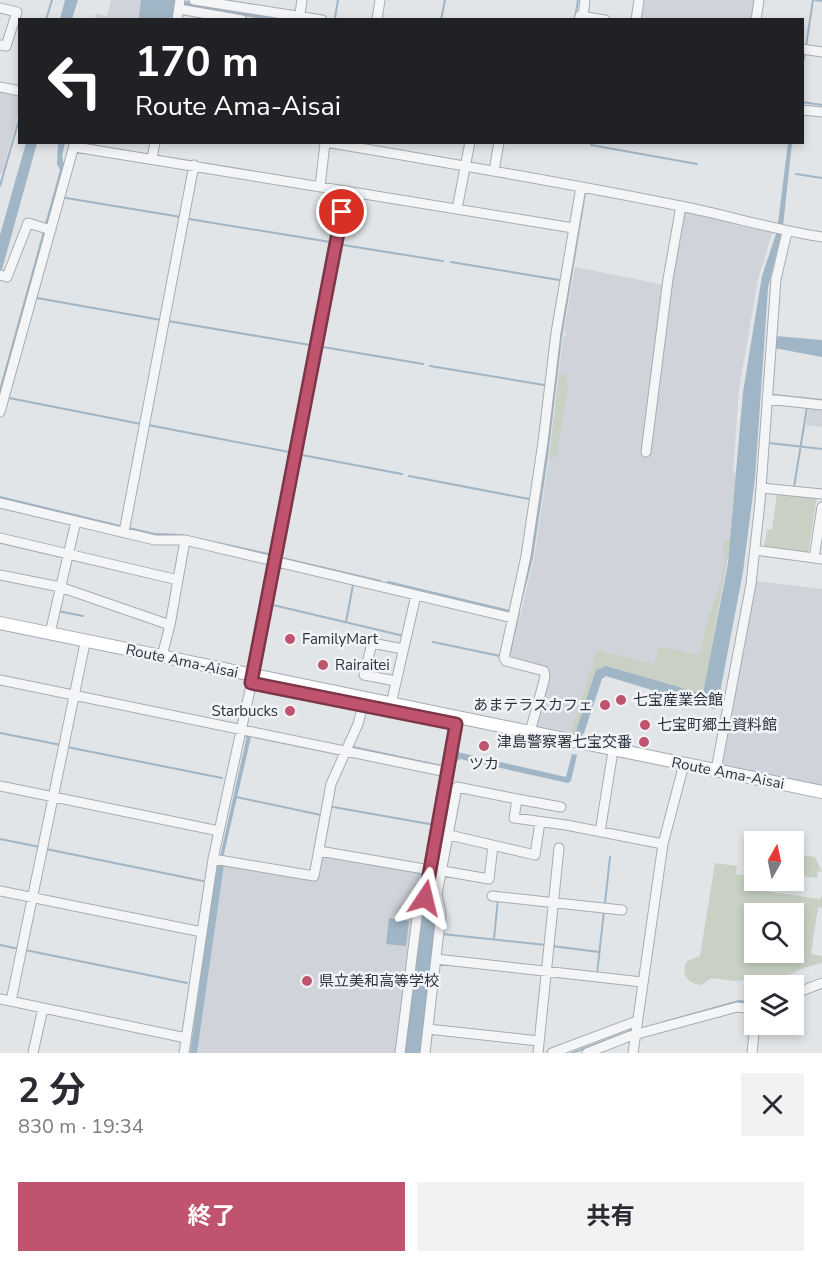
<!DOCTYPE html>
<html lang="ja">
<meta charset="utf-8">
<style>
:root{--surface:#fff;--page:#f2f2f3;--text:#2b2b33;--muted:#7c7c81;--accent:#c0536d}
body{margin:0;font-family:"Nunito Sans","Noto Sans JP",sans-serif;background:var(--page);color:var(--text);height:100vh;display:flex;flex-direction:column;font-size:22px;white-space:nowrap}
*{box-sizing:border-box;margin:0}
p{font-size:20px;color:var(--muted)}
.icon{flex:none;width:33px;height:33px;fill:none;stroke:currentColor;stroke-width:2;stroke-linecap:round;stroke-linejoin:round}
.map{position:relative;height:1053px;overflow:hidden}
.details{display:flex;flex-direction:column;background:var(--surface);flex:1}
.details>*{flex:none}
.banner{position:absolute;left:18px;top:18px;width:786px;height:126px;border-radius:0px;box-shadow:0 3px 9px #0003;background:#202124;color:#fff;overflow:hidden}
.needle{width:39px;rotate:9deg}
.fabs{position:absolute;left:744px;top:831px;display:grid;gap:12px}
.fabs a{display:grid;place-items:center;width:60px;height:60px;border-radius:0px;background:var(--surface);box-shadow:0 3px 9px #0003;font-size:30px}
.pin{position:absolute;display:grid;place-items:center;width:51px;height:51px;color:#fff;margin:-26px;border:3px solid #fff;border-radius:50%;box-shadow:0 2px 6px #0007}
.me{position:absolute;width:66px;margin:-33px;rotate:10deg;stroke-linejoin:round;filter:drop-shadow(0 0 4px #0008)}
.turn{display:flex;align-items:center;gap:21px;height:126px;padding:0 18px;font-size:27px}
.turn .icon{width:78px;height:78px;stroke-width:2.5}
.turn b{display:block;font-size:42px;line-height:51px}
.round{display:grid;place-items:center;flex:none;width:63px;height:63px;border-radius:0px;background:var(--page)}
.headline{display:flex;align-items:center;justify-content:space-between;height:102px;padding:0 18px}
h1{font-size:36px;font-weight:700;line-height:45px}
.button{display:flex;gap:12px;margin-top:auto;padding:12px 18px}
.button a{flex:1;height:69px;border-radius:0px;background:var(--accent);color:#fff;font-size:24px;font-weight:700;line-height:69px;text-align:center}
.button a+a{background:var(--page);color:var(--text)}
.map>svg:first-child{display:block}
.built{fill:#d0d4da}
.green{fill:#c8d1c3;fill-rule:evenodd}
.water{fill:#a0b5c5}
.lines{fill:none;stroke-linecap:round;stroke-linejoin:round}
.stream{stroke:#a0b5c5;stroke-width:2}
.minor-casing{stroke:#a7acb2;stroke-width:11}
.major-casing{stroke:#a2aab3;stroke-width:14}
.minor{stroke:#f4f5f7;stroke-width:9}
.major{stroke:#fff;stroke-width:12}
.route-casing{stroke:#7d3647;stroke-width:15}
.route{stroke:#c0536d;stroke-width:10}
.poi-dot{fill:#c0536d;stroke:#f1f3f6;stroke-width:2}
.labels{text-anchor:middle;stroke-width:5;stroke-linejoin:round;paint-order:stroke}
.poi-label{font-size:15px;fill:#2b343e;stroke:#f1f3f6;text-anchor:start}
.street-label{font-size:15px;fill:#2b343e;stroke:#f1f3f6}
</style>
<div class="map">
<svg width="822" height="1053" viewBox="0 0 822 1053">
<rect width="100%" height="100%" fill="#e1e5e8"/>
<path class="built" d="M 111,0 L 141,0 L 140,19 L 94,20 L 96,14 L 107,16 Z
M 642,0 L 756,0 L 753,19 L 640,20 Z
M 0,91 L 20,95 L 19,111 L 2,174 L 0,174 Z
M 686,209 L 770,231 L 772,234 L 758,279 L 739,389 L 733,472 L 736,473 L 730,544 L 703,695 L 606,666 L 578,735 L 534,726 L 549,667 L 510,658 L 534,558 L 549,458 L 563,337 L 567,334 L 564,331 L 575,267 L 665,285 L 670,281 L 683,211 Z
M 809,407 L 822,408 L 822,427 L 806,425 Z
M 755,581 L 822,589 L 822,786 L 720,765 L 748,625 Z
M 323,853 L 428,872 L 398,1053 L 197,1053 L 224,865 L 225,863 L 318,879 Z"/>
<path class="green" d="M 559,373 L 565,375 L 568,383 L 557,456 L 552,459 L 549,458 Z
M 777,492 L 817,497 L 808,553 L 764,547 L 767,529 L 772,530 Z
M 726,540 L 731,540 L 703,695 L 606,666 L 576,731 L 578,735 L 573,734 L 571,731 L 597,650 L 654,664 L 659,647 L 700,655 L 709,612 L 712,610 C 716,595 730,560 722,547 Z
M 801,855 L 815,857 L 822,872 L 818,871 L 817,878 L 794,875 L 794,865 Z
M 715,863 L 737,866 L 736,874 L 754,877 L 754,880 L 765,881 L 764,891 L 820,899 L 822,895 L 822,908 L 818,907 L 811,954 L 822,956 L 822,963 L 803,968 L 787,976 L 772,981 L 755,979 L 735,981 L 712,978 L 701,985 C 688,984 680,974 687,961 L 700,956 ZM 754,914 L 794,914 L 794,952 L 754,952 Z"/>
<path class="water" d="M 65,0 L 78,0 L 72,19 L 60,19 Z
M 141,0 L 181,0 L 305,19 L 262,19 L 177,6 L 175,19 L 140,19 L 139,16 Z
M 26,143 L 37,143 L 0,277 L 0,235 Z
M 58,143 L 65,143 L 62,156 L 65,169 L 0,402 L 0,387 L 60,170 L 57,164 Z
M 788,143 L 792,143 L 783,226 L 768,288 L 755,478 L 743,572 L 717,708 L 714,709 L 606,676 L 602,679 L 584,733 L 581,736 L 578,735 L 576,731 L 596,670 L 606,666 L 703,694 L 728,563 L 743,392 L 762,276 L 777,231 Z
M 776,336 L 822,340 L 822,357 L 774,348 Z
M 247,736 L 251,737 L 223,858 L 220,857 Z
M 457,752 L 566,777 L 572,754 L 577,755 L 571,781 L 568,783 L 460,759 L 456,762 L 434,902 L 437,917 L 421,1053 L 404,1053 L 421,911 L 453,756 Z
M 220,863 L 224,865 L 197,1053 L 190,1053 L 216,865 Z
M 389,918 L 409,921 L 406,946 L 386,944 Z"/>
<g class="lines">
<path class="stream" d="M 815,0 L 822,1
M 335,17 L 338,0
M 575,18 L 578,0
M 46,20 L 52,0
M 441,20 L 445,0
M 806,46 L 813,0
M 802,66 L 805,53
M 802,102 L 822,105
M 582,142 L 582,143
M 85,144 L 115,149
M 591,145 L 697,164
M 796,174 L 822,178
M 0,186 L 20,116
M 66,198 L 181,217
M 189,219 L 330,242
M 343,245 L 443,261
M 451,262 L 559,280
M 37,298 L 161,320
M 168,321 L 310,345
M 323,347 L 423,364
M 430,366 L 544,385
M 774,395 L 822,400
M 9,398 L 141,424
M 148,425 L 289,452
M 769,443 L 822,449
M 302,455 L 402,474
M 409,476 L 529,499
M 794,487 L 807,407
M 0,497 L 120,526
M 129,528 L 154,534 L 181,535 L 268,554
M 282,558 L 380,581
M 388,582 L 510,611
M 273,605 L 404,636
M 58,611 L 83,616
M 518,613 L 532,557 L 547,457 L 561,337 L 585,193
M 346,622 L 353,585
M 433,642 L 500,656
M 509,657 L 519,613
M 0,733 L 61,745
M 67,747 L 222,778
M 353,747 L 442,766
M 236,797 L 321,815
M 333,807 L 435,825
M 0,839 L 40,847
M 46,849 L 203,881
M 605,903 L 610,857
M 442,934 L 546,945
M 494,939 L 498,899
M 0,945 L 19,949
M 552,946 L 599,952
M 25,950 L 187,983
M 597,974 L 604,911
M 664,1022 L 739,1001 L 754,1002
M 572,1053 L 633,1030"/>
<g class="minor-casing">
<path id="minor" d="M 194,0 L 322,20
M 0,8 L 17,12 L 6,46 L 0,45
M 179,9 L 242,20
M 583,16 L 585,0
M 177,20 L 180,0
M 299,20 L 302,0
M 377,20 L 380,0
M 579,20 L 580,16 L 605,20
M 636,20 L 639,0
M 756,20 L 759,0
M 802,49 L 822,52
M 0,87 L 20,91
M 802,110 L 822,112
M 325,142 C 443,162 562,182 680,206 C 727,215 774,230 822,237
M 75,147 L 573,228
M 152,159 L 155,142
M 494,171 L 499,142
M 320,187 L 325,143
M 457,209 L 470,142
M 0,275 L 7,277 L 28,223 L 51,230
M 767,399 L 822,405
M 0,412 L 75,142
M 646,452 L 668,279 L 681,206
M 761,488 L 822,494
M 0,503 L 155,540 L 185,540 L 513,618
M 124,532 L 194,165
M 0,538 L 178,580
M 755,550 L 822,559
M 814,558 L 822,507
M 0,575 L 60,587 L 170,625
M 50,633 L 76,521
M 162,656 L 170,625 L 185,540
M 0,680 L 447,772
M 396,681 L 364,675 L 372,643 L 403,649
M 391,704 L 416,595
M 530,732 L 545,677 L 544,671 L 506,661 L 504,658 L 526,556 L 543,442 L 556,333 L 581,187
M 716,770 L 751,584 L 760,502 L 776,279 L 787,232
M 0,786 L 219,831
M 517,799 L 561,807
M 600,832 L 612,757
M 449,835 L 535,855 L 540,822
M 319,851 L 430,870
M 213,859 L 314,876 L 331,784 L 358,724 L 363,705
M 443,871 L 489,879 L 493,846
M 0,891 L 202,932
M 492,896 L 622,910
M 436,959 L 642,982
M 794,994 L 822,983
M 0,999 L 186,1038
M 11,1001 L 84,648
M 428,1029 L 539,1041
M 33,1053 L 43,1008
M 184,1053 L 213,859 L 253,676 L 346,191
M 400,1053 L 418,910 L 425,898 L 456,724
M 425,1053 L 441,914 L 437,894 L 457,787 L 517,799 L 514,818 L 566,825 L 663,844
M 538,1053 L 559,848
M 552,1053 L 637,1021
M 587,1053 L 630,1036 L 737,1007 L 754,1009
M 633,1053 L 663,844 L 684,764
M 752,1053 L 755,1024"/>
</g>
<g class="major-casing">
<path id="major" d="M 0,623 L 822,792"/>
</g>
<use href="#minor" class="minor"/>
<use href="#major" class="major"/>
</g>
<g class="lines">
<g class="route-casing">
<path id="route" d="M 342,212 L 251,683 L 456,724 L 425,898"/>
</g>
<use href="#route" class="route"/>
</g>
<g class="poi-dot">
<circle cx="290" cy="639" r="6"/>
<circle cx="323" cy="665" r="6"/>
<circle cx="621" cy="700" r="6"/>
<circle cx="605" cy="705" r="6"/>
<circle cx="290" cy="711" r="6"/>
<circle cx="645" cy="725" r="6"/>
<circle cx="644" cy="742" r="6"/>
<circle cx="484" cy="746" r="6"/>
<circle cx="307" cy="981" r="6"/>
</g>
<g class="labels">
<g class="poi-label">
<text x="302" y="644">FamilyMart</text>
<text x="335" y="670">Rairaitei</text>
<text x="633" y="705">七宝産業会館</text>
<text x="593" y="710" text-anchor="end">あまテラスカフェ</text>
<text x="278" y="716" text-anchor="end">Starbucks</text>
<text x="657" y="730">七宝町郷土資料館</text>
<text x="632" y="747" text-anchor="end">津島警察署七宝交番</text>
<text x="484" y="769" text-anchor="middle">ツカ</text>
<text x="319" y="986">県立美和高等学校</text>
</g>
<g class="street-label">
<text transform="translate(182 661) rotate(12)" y="5">Route Ama-Aisai</text>
<text transform="translate(728 773) rotate(11)" y="5">Route Ama-Aisai</text>
</g>
</g>
</svg>
<div class="fabs">
<a><svg class="needle" viewBox="-14 -14 28 28"><path d="M0-13l5 13h-10z" fill="#e53935"/><path d="M0 13l5-13h-10z" fill="#7c7c81"/></svg></a>
<a><svg class="icon" aria-label="search" viewBox="0 0 24 24"><circle cx="10" cy="10" r="6"/><path d="M15 15l6 6"/></svg></a>
<a><svg class="icon" aria-label="layers" viewBox="0 0 24 24"><path d="M12 4l9 5-9 5-9-5zM3 14l9 5 9-5"/></svg></a>
</div>
<div class="pin" style="left:342px;top:212px;background:#d93025"><svg class="icon" aria-label="arrive" viewBox="0 0 24 24"><path d="M6 21V4h12l-3 4 3 4H6"/></svg></div>
<svg class="me" style="left:425px;top:898px" viewBox="-20 -20 40 40"><path d="M0-17L14 15 0 8-14 15z" fill="#c0536d" stroke="#fff" stroke-width="4"/></svg>
<div class="banner">
<div class="turn"><svg class="icon" aria-label="left" viewBox="0 0 24 24"><path d="M17 20v-9H6M10 6l-5 5 5 5"/></svg><div><b>170 m</b>Route Ama-Aisai</div></div>
</div>
</div>
<section class="details">
<div class="headline"><div><h1>2 分</h1><p>830 m · 19:34</p></div><a class="round"><svg class="icon" aria-label="close" viewBox="0 0 24 24"><path d="M6 6l12 12M18 6L6 18"/></svg></a></div>
<div class="button"><a>終了</a><a>共有</a></div>
</section>
